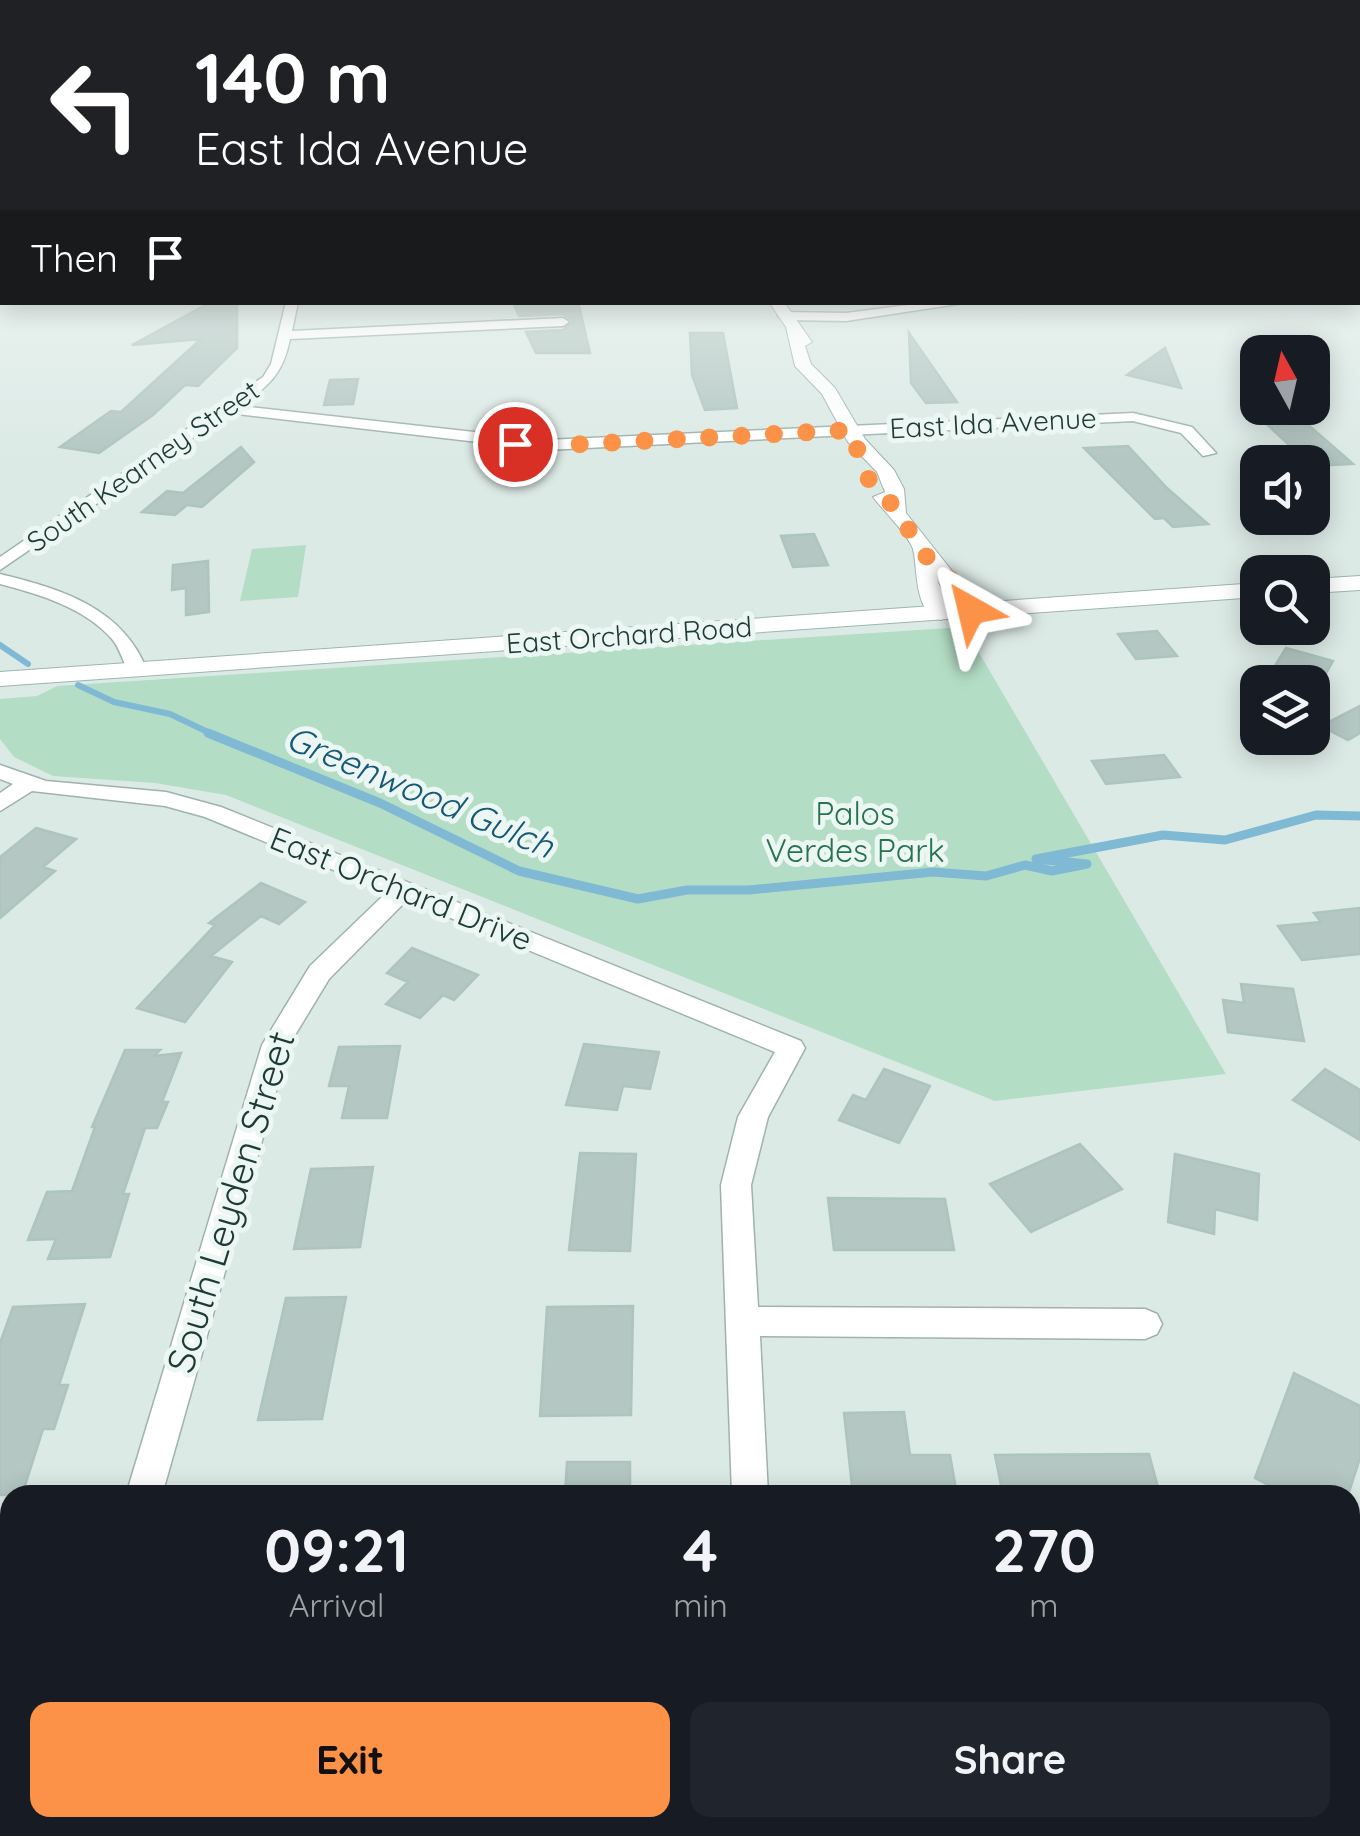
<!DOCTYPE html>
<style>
:root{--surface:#171b24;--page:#20242c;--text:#f1f3f6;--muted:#9ea1a6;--accent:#fc9148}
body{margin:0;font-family:Quicksand,sans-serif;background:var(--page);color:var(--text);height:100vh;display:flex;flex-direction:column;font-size:38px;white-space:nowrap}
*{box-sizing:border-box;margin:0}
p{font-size:32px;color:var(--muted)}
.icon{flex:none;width:55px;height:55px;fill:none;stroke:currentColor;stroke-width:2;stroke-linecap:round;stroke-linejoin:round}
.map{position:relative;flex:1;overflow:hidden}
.details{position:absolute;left:0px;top:1485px;width:1360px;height:352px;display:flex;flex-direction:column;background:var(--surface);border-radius:30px 30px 0 0;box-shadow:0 5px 25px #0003}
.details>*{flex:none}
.top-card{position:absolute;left:0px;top:0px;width:1360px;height:305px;box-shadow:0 5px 25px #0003;background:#202124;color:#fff;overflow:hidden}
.needle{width:65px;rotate:352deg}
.fabs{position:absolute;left:1240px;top:335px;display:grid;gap:20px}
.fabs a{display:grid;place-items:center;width:90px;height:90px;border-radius:20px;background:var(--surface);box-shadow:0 5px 25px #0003;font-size:50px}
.pin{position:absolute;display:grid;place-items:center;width:85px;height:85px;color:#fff;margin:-42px;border:5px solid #fff;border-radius:50%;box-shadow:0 2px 10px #0007}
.me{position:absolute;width:110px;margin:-55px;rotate:323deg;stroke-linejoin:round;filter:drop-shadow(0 0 8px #0008)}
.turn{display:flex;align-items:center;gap:35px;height:210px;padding:0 30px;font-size:45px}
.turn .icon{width:130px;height:130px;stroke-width:2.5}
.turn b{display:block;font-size:70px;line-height:85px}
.then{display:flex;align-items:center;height:95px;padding:0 30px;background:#0003;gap:20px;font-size:38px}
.eta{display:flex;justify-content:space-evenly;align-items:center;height:170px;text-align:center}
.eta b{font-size:60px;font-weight:700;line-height:70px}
.button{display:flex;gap:20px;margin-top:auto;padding:20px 30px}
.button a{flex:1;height:115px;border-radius:20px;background:var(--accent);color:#111;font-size:40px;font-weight:700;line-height:115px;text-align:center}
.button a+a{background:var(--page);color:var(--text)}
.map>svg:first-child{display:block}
.green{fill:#b3ddc5}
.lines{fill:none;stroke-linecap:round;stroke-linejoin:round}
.stream-far1{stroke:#7fb9d4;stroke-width:6}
.stream{stroke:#7fb9d4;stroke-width:9}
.building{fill:#b4c7c2;stroke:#aec4be;stroke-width:2.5}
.minor-casing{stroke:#9fb2ae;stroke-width:3}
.tertiary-casing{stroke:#9fb2ae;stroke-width:2}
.secondary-casing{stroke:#9bb6b0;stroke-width:2}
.minor{fill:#fff;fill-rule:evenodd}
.tertiary{fill:#fff;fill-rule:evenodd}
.secondary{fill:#fff;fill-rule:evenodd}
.route{stroke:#fc9148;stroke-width:18;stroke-dasharray:0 32.4}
.labels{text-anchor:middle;stroke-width:10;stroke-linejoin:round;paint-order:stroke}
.far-street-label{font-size:28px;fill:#1d3a36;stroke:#ecf6f3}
.park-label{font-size:32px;fill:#25734f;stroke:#ecf6f3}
.street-label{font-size:32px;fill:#1d3a36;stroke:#ecf6f3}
.water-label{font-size:35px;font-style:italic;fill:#155878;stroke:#ecf6f3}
.near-street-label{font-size:38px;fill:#1d3a36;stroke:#ecf6f3}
</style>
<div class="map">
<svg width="1360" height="1836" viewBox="0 0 1360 1836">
<rect width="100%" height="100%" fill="#dceae6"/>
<path class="green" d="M 306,545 L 298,597 L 240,601 L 252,549 Z
M 964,627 L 1226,1074 L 995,1101 L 226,795 L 155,783 L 53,776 L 14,757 L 0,739 L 0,699 L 37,696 L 57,686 Z"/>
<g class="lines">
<path class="stream-far1" d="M 0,645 L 28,664
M 78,685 L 114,702 L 170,714 L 214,735"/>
<path class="stream" d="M 208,733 L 380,803 L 519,871 L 638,899 L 687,890 L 749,890 L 933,872 L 986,876 L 1025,865 L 1052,871 L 1087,864 L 1036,859 L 1163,835 L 1225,840 L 1316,815 L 1360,816"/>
</g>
<path class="building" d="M 211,302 L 237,302 L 237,348 L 198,386 L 185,385 L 153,415 L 99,453 L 60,447 L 111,411 L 121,412 L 201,339 L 132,345 Z
M 513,302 L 578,302 L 590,353 L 536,353 L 526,332 L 563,330 L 573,321 L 563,314 L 519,316 Z
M 690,333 L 723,333 L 737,408 L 705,410 L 692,375 Z
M 909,333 L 957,402 L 926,403 L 911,383 Z
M 1165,348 L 1181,388 L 1127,375 Z
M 358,379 L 353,404 L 324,405 L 330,380 Z
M 1249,408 L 1289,408 L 1353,464 L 1312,466 Z
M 1128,446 L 1167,488 L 1208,524 L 1173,527 L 1164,518 L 1155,519 L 1084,448 Z
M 241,447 L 254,462 L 202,507 L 187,505 L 175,515 L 142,512 L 167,491 L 183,493 Z
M 814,534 L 828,565 L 793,567 L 781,536 Z
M 208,561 L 209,612 L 186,615 L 186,588 L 172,590 L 173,565 Z
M 1157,631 L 1177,656 L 1136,659 L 1118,634 Z
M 1286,648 L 1333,661 L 1318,687 L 1312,682 L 1270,674 Z
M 1360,706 L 1360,733 L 1348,740 L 1321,726 Z
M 1164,755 L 1180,777 L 1106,784 L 1092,761 Z
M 36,828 L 76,839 L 43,867 L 55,871 L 0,918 L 0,857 Z
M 261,883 L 305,902 L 279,924 L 261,916 L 211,956 L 232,962 L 185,1022 L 137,1008 L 215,925 L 209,923 Z
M 1360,908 L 1360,954 L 1302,960 L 1278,926 L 1321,922 L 1314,913 Z
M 412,948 L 478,975 L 454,1000 L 443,995 L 420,1018 L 386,1004 L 408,982 L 387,973 Z
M 1241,984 L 1293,989 L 1304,1041 L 1228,1032 L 1223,1000 L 1244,1003 Z
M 584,1044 L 659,1052 L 650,1089 L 623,1086 L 617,1110 L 566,1105 Z
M 400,1046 L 387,1118 L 342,1118 L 349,1086 L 329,1086 L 339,1047 Z
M 125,1050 L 160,1050 L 154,1056 L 181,1053 L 162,1102 L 168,1102 L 157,1128 L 145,1128 L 123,1194 L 129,1194 L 110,1257 L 48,1259 L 56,1239 L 28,1240 L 47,1192 L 72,1191 L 95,1127 L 92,1127 Z
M 884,1069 L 930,1086 L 899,1143 L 839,1120 L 853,1095 L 866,1100 Z
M 1325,1069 L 1360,1090 L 1360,1140 L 1293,1100 Z
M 1080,1144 L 1122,1189 L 1031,1232 L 990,1184 Z
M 580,1153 L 636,1154 L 630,1251 L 569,1250 Z
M 1175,1154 L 1259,1174 L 1257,1220 L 1215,1209 L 1214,1234 L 1168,1222 Z
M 373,1167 L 360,1247 L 294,1249 L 311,1169 Z
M 828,1198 L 945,1199 L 954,1250 L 834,1250 Z
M 346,1297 L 322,1419 L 258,1420 L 286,1298 Z
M 85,1304 L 59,1385 L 68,1385 L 54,1429 L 43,1429 L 22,1495 L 0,1495 L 0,1343 L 13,1307 Z
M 633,1306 L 631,1415 L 540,1416 L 547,1307 Z
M 1294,1373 L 1360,1406 L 1360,1458 L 1348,1495 L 1288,1495 L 1255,1478 Z
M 904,1412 L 910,1455 L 950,1455 L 957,1495 L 853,1495 L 844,1413 Z
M 1149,1454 L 1160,1495 L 1003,1495 L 995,1455 Z
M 567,1462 L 630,1462 L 630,1495 L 565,1495 Z"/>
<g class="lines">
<g class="minor-casing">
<path id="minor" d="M 1358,201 L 1360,201 L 1360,207 L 1358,207 Z
M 0,257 L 2,257 L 2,263 L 0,263 Z
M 1360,286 L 1360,294 L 1358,295 L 1358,287 Z
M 286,302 L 298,302 L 292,331 L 563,318 L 569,322 L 563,326 L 290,339 C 283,374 269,386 240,406 L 546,440 L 1133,413 L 1192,427 L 1216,453 L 1203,456 L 1181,433 L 1133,421 L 546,450 L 229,413 L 0,570 L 0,557 L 263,377 L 271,364 Z
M 931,302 L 971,302 L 846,321 L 784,320 L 778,316 L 784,312 L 846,313 Z
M 0,574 C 61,589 122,607 147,670 L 144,674 L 130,674 C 123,663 121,650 112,639 C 85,608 39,594 0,584 Z
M 0,765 L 46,781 L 166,792 L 221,807 L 801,1041 L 805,1048 L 768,1117 L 751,1185 L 758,1307 L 1145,1309 L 1157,1314 L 1162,1324 L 1157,1334 L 1145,1339 L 760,1336 L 768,1495 L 732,1495 L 721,1185 L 738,1117 L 775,1052 L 407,900 L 329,979 L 289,1045 L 162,1495 L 126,1495 L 262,1045 L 310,966 L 387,892 L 205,817 L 165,806 L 32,791 L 0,811 L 0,793 L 13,784 L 0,779 Z
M 26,1828 L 70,1828 L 68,1836 L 24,1836 Z
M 745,1828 L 789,1828 L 789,1836 L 745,1836 Z"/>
</g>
<g class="tertiary-casing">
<path id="tertiary" d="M 769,302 L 784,302 L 812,342 L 805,346 L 811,364 L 835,388 L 865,439 L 894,470 L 904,489 L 906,513 L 979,605 L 982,610 L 979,615 L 963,615 L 937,580 L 952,613 L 941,620 C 913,613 918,568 913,549 C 909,536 882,509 873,497 L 885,492 L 877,472 L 848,442 L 822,394 L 795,366 L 786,327 Z"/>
</g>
<g class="secondary-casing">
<path id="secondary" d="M 1360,576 L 1360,590 L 1312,593 L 1312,579 Z
M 1258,583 L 1258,597 L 0,686 L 0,672 Z"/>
</g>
<use href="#minor" class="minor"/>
<use href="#tertiary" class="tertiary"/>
<use href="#secondary" class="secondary"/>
</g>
<linearGradient id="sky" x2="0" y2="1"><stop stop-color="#7eb6e0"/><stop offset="0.44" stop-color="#eff6f4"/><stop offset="1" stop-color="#eff6f4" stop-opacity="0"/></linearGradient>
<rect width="1360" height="457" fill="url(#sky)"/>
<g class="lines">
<path class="route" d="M 515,444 L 565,445 L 851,430 L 866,476 L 897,510 L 922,552 L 951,580 L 971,610"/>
</g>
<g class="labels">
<g class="far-street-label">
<text transform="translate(993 423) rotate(-3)" y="10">East Ida Avenue</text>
<text transform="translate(143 466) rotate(-35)" y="10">South Kearney Street</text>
<text transform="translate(629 635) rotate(-4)" y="10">East Orchard Road</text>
</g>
<g class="park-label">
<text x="855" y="825">Palos<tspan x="855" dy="37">Verdes Park</tspan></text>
</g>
<g class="street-label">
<text transform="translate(401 889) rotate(22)" y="11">East Orchard Drive</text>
</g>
<g class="water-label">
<text transform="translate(420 792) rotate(23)" y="12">Greenwood Gulch</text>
</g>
<g class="near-street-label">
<text transform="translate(231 1202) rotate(-73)" y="13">South Leyden Street</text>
</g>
</g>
</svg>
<div class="fabs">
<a><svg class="needle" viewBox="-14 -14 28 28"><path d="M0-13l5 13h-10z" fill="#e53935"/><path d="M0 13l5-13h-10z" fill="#9ea1a6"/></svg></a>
<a><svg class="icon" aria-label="sound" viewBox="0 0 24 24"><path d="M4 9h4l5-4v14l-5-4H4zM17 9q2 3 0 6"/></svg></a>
<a><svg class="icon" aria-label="search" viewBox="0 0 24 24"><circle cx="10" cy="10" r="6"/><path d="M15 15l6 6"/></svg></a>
<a><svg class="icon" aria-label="layers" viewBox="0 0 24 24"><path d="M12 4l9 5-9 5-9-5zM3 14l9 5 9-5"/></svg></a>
</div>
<div class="pin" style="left:515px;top:444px;background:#d93025"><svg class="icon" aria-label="arrive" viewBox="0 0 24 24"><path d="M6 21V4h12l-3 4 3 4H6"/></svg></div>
<svg class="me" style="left:971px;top:610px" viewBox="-20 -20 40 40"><path d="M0-17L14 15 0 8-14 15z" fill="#fc9148" stroke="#fff" stroke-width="4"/></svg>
<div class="top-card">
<div class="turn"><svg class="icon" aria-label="left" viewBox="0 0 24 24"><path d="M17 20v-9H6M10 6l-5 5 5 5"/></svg><div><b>140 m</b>East Ida Avenue</div></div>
<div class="then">Then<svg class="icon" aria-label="arrive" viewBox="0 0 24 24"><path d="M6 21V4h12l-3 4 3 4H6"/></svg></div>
</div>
<section class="details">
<div class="eta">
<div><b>09:21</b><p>Arrival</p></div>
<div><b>4</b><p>min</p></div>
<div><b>270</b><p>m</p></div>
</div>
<div class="button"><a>Exit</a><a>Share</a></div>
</section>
</div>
